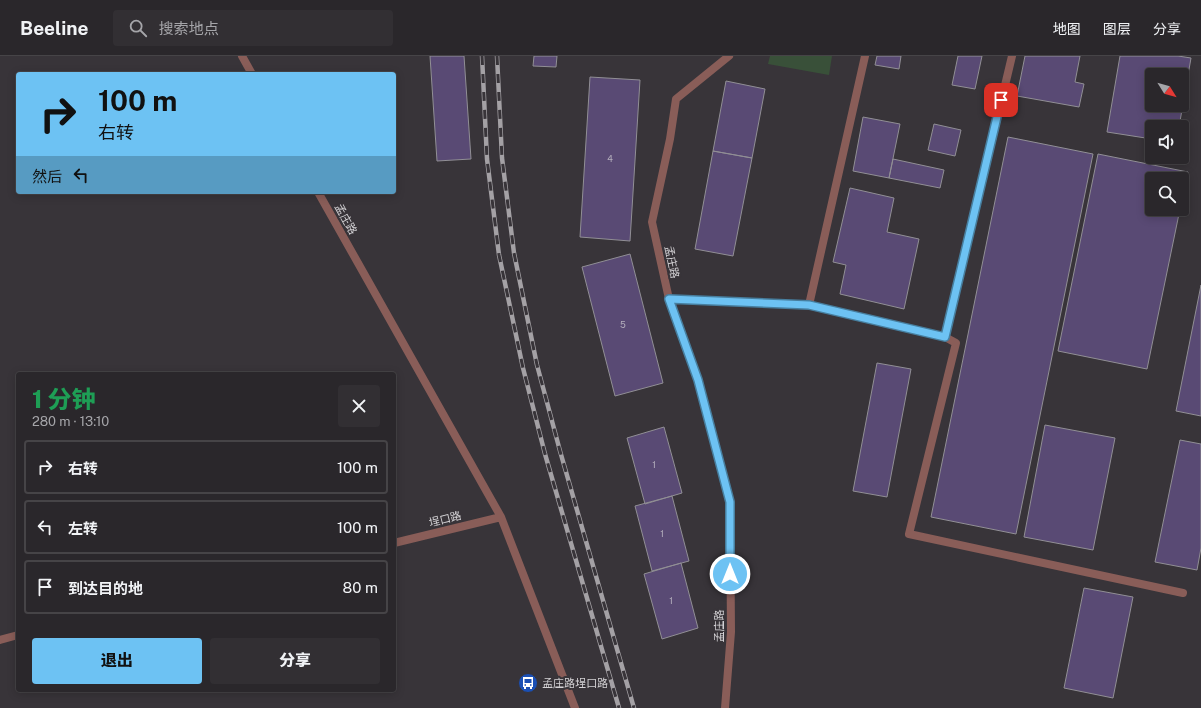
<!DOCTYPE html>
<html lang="zh">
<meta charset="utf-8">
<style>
:root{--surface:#2a272b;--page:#322f33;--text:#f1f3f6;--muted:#a5a5a9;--line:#464447;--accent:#6dc2f3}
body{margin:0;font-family:"Public Sans","Noto Sans SC",sans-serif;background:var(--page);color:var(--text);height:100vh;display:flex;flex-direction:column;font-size:15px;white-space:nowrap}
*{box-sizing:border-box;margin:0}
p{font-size:13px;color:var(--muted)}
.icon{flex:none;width:22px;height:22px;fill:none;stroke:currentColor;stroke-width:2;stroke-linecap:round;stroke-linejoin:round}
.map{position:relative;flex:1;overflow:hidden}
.sheet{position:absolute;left:16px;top:316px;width:380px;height:320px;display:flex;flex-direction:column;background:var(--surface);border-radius:4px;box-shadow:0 2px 10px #0003,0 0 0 1px var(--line)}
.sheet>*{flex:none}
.hud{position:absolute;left:16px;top:16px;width:380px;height:122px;border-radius:4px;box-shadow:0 2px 10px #0003,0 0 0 1px var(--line);background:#6dc2f3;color:#111;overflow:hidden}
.needle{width:26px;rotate:127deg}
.fabs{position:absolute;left:1145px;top:12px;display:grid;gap:8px}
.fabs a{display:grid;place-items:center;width:44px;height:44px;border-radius:4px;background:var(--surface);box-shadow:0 2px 10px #0003,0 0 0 1px var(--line);font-size:20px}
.pin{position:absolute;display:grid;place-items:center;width:34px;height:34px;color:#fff;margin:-17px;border-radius:8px;box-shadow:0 2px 6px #0006}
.me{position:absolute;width:44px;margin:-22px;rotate:0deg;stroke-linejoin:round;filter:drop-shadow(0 0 3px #0008)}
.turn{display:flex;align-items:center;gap:14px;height:84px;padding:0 16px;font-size:18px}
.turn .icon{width:52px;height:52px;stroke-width:2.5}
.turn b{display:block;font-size:28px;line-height:34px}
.then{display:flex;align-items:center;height:38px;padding:0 16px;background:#0003;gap:8px;font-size:15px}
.round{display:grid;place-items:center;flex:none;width:42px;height:42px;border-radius:4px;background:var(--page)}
.overview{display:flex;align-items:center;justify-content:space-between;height:68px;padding:0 16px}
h1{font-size:24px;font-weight:800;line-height:30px;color:#1e9e55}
.primary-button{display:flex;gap:8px;margin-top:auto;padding:8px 16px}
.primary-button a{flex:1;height:46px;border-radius:4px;background:var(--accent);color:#111;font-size:16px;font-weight:800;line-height:46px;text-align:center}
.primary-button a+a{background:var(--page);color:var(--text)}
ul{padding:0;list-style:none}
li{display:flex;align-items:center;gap:12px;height:54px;margin:0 8px 6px;padding:0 8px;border:2px solid var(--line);border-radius:4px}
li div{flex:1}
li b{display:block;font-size:15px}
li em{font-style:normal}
header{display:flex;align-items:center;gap:24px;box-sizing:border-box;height:56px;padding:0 20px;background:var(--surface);border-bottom:1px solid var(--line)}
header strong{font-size:19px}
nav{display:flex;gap:22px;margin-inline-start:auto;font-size:14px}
.search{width:280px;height:36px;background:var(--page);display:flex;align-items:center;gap:10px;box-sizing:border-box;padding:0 14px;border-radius:4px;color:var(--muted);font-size:15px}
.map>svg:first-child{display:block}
.green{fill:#395039}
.building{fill:#594a74;stroke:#918f95;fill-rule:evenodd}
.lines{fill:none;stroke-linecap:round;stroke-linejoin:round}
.service{stroke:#895d58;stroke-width:8}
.minor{stroke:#895d58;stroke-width:8}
.rail-casing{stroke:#a4a1a5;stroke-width:4.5}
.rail{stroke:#383439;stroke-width:3;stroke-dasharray:9;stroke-linecap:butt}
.route-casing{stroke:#477e9e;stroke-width:10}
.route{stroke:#6dc2f3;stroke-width:7}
.labels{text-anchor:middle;stroke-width:4;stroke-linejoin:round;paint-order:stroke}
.number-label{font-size:9px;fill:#b4afbc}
.street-label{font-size:11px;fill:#d3d1d4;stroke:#383439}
.poi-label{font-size:11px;fill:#d3d1d4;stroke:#383439;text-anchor:start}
</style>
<header>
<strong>Beeline</strong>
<div class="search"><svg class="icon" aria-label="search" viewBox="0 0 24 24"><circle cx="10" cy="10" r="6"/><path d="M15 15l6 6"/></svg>搜索地点</div>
<nav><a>地图</a><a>图层</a><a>分享</a></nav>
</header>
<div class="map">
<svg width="1201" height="652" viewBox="0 0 1201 652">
<rect width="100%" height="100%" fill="#383439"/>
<path class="green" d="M 770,0 L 832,0 L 829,19 L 768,8 Z"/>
<path class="building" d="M 430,0 L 464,0 L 471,103 L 437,105 Z
M 534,0 L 557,0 L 556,11 L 533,10 Z
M 877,0 L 901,0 L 899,13 L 875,9 Z
M 958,0 L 982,0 L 975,33 L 952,29 Z
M 1025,0 L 1080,0 L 1075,26 L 1084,28 L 1079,51 L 1017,40 Z
M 1120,0 L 1178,0 L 1191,2 L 1179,71 L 1152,71 L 1152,83 L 1107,76 ZM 1152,19 L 1182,19 L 1182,49 L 1152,49 Z
M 590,21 L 640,24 L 630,185 L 580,181 Z
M 726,25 L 765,33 L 752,102 L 713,95 Z
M 863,61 L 900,68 L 889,122 L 853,115 Z
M 934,68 L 961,74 L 955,100 L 928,94 Z
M 1008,81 L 1093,98 L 1016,478 L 931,461 Z
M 713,95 L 752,102 L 733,200 L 695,193 Z
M 1098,98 L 1188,116 L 1182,144 L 1182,123 L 1152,123 L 1152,153 L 1180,153 L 1147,313 L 1058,295 Z
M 893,103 L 944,114 L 940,132 L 889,122 Z
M 850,132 L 894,142 L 887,176 L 919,183 L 904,253 L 840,238 L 846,209 L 833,206 Z
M 630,198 L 663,327 L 615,340 L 582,211 Z
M 1201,229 L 1201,360 L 1176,355 Z
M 877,307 L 911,313 L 887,441 L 853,435 Z
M 1045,369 L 1115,382 L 1093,494 L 1024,481 Z
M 664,371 L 682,437 L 645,448 L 627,382 Z
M 1180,384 L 1201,388 L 1201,492 L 1197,514 L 1155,506 Z
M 672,440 L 689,505 L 652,515 L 635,450 Z
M 681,507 L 698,572 L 662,583 L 644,518 Z
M 1084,532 L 1133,541 L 1113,642 L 1064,632 Z"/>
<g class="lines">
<path class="service" d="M 865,0 L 809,249 L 945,281 L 956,287 L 909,478 L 1183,537
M 669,243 L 809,249
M 945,281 L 1012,0"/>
<path class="minor" d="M 242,0 L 252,18
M 318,136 L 501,461 L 575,652
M 394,487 L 501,461
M 0,584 L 18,579
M 725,652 L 731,576 L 730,446 L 698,324 L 669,243 L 652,166 L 670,83 L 676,43 L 729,0"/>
<g class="rail-casing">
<path id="rail" d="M 482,0 L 487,103 L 499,199 L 523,312 L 545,398 L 619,652
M 497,0 L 502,102 L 514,197 L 537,309 L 560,395 L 634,652"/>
</g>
<use href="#rail" class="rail"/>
</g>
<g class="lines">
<g class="route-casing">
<path id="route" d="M 730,518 L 730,446 L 698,324 L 669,243 L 809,249 L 945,281 L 1001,44"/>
</g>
<use href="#route" class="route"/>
</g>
<defs>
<g id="bus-disc" transform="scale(1)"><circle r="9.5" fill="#1a4fb4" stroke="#383439"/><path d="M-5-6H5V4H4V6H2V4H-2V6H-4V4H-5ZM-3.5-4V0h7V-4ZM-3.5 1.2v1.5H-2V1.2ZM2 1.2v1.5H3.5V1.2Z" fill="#fff"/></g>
</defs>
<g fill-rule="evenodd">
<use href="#bus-disc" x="528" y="627"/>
</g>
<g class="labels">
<g class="number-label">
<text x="610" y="106">4</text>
<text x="623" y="272">5</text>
<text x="654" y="412">1</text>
<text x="662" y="481">1</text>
<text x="671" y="548">1</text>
</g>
<g class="street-label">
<text transform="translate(346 163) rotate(61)" y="4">孟庄路</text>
<text transform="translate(672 206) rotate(78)" y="4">孟庄路</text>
<text transform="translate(445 463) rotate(-14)" y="4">埕口路</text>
<text transform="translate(719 570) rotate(-90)" y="4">孟庄路</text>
</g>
<g class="poi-label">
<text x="542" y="631">孟庄路埕口路</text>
</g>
</g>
</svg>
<div class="fabs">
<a><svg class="needle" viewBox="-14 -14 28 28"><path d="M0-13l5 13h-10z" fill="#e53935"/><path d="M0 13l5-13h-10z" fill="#a5a5a9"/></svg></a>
<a><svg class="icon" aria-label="sound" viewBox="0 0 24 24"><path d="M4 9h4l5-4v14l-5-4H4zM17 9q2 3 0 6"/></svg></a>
<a><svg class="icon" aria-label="search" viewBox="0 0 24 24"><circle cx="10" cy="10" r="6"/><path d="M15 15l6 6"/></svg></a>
</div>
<div class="pin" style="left:1001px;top:44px;background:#d93025"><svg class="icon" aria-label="arrive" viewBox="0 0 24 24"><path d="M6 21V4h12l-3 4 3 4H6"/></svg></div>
<svg class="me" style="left:730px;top:518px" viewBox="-20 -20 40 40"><circle r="17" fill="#6dc2f3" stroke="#fff" stroke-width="3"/><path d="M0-11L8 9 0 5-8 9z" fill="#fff"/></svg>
<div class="hud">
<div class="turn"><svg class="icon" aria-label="right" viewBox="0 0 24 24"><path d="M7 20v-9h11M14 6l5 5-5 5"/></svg><div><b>100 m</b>右转</div></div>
<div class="then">然后<svg class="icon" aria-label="left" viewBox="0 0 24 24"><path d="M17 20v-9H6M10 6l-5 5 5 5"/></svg></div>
</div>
<section class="sheet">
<div class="overview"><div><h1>1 分钟</h1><p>280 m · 13:10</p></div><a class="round"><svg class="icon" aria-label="close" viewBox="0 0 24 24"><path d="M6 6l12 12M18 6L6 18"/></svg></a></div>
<ul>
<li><svg class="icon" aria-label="right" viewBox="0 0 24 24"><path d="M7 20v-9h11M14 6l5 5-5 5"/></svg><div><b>右转</b></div><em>100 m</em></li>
<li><svg class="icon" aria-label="left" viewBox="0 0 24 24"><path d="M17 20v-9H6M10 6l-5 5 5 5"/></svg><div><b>左转</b></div><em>100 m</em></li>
<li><svg class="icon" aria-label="arrive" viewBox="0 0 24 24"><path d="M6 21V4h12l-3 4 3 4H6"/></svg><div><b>到达目的地</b></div><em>80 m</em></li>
</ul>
<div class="primary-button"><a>退出</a><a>分享</a></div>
</section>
</div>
